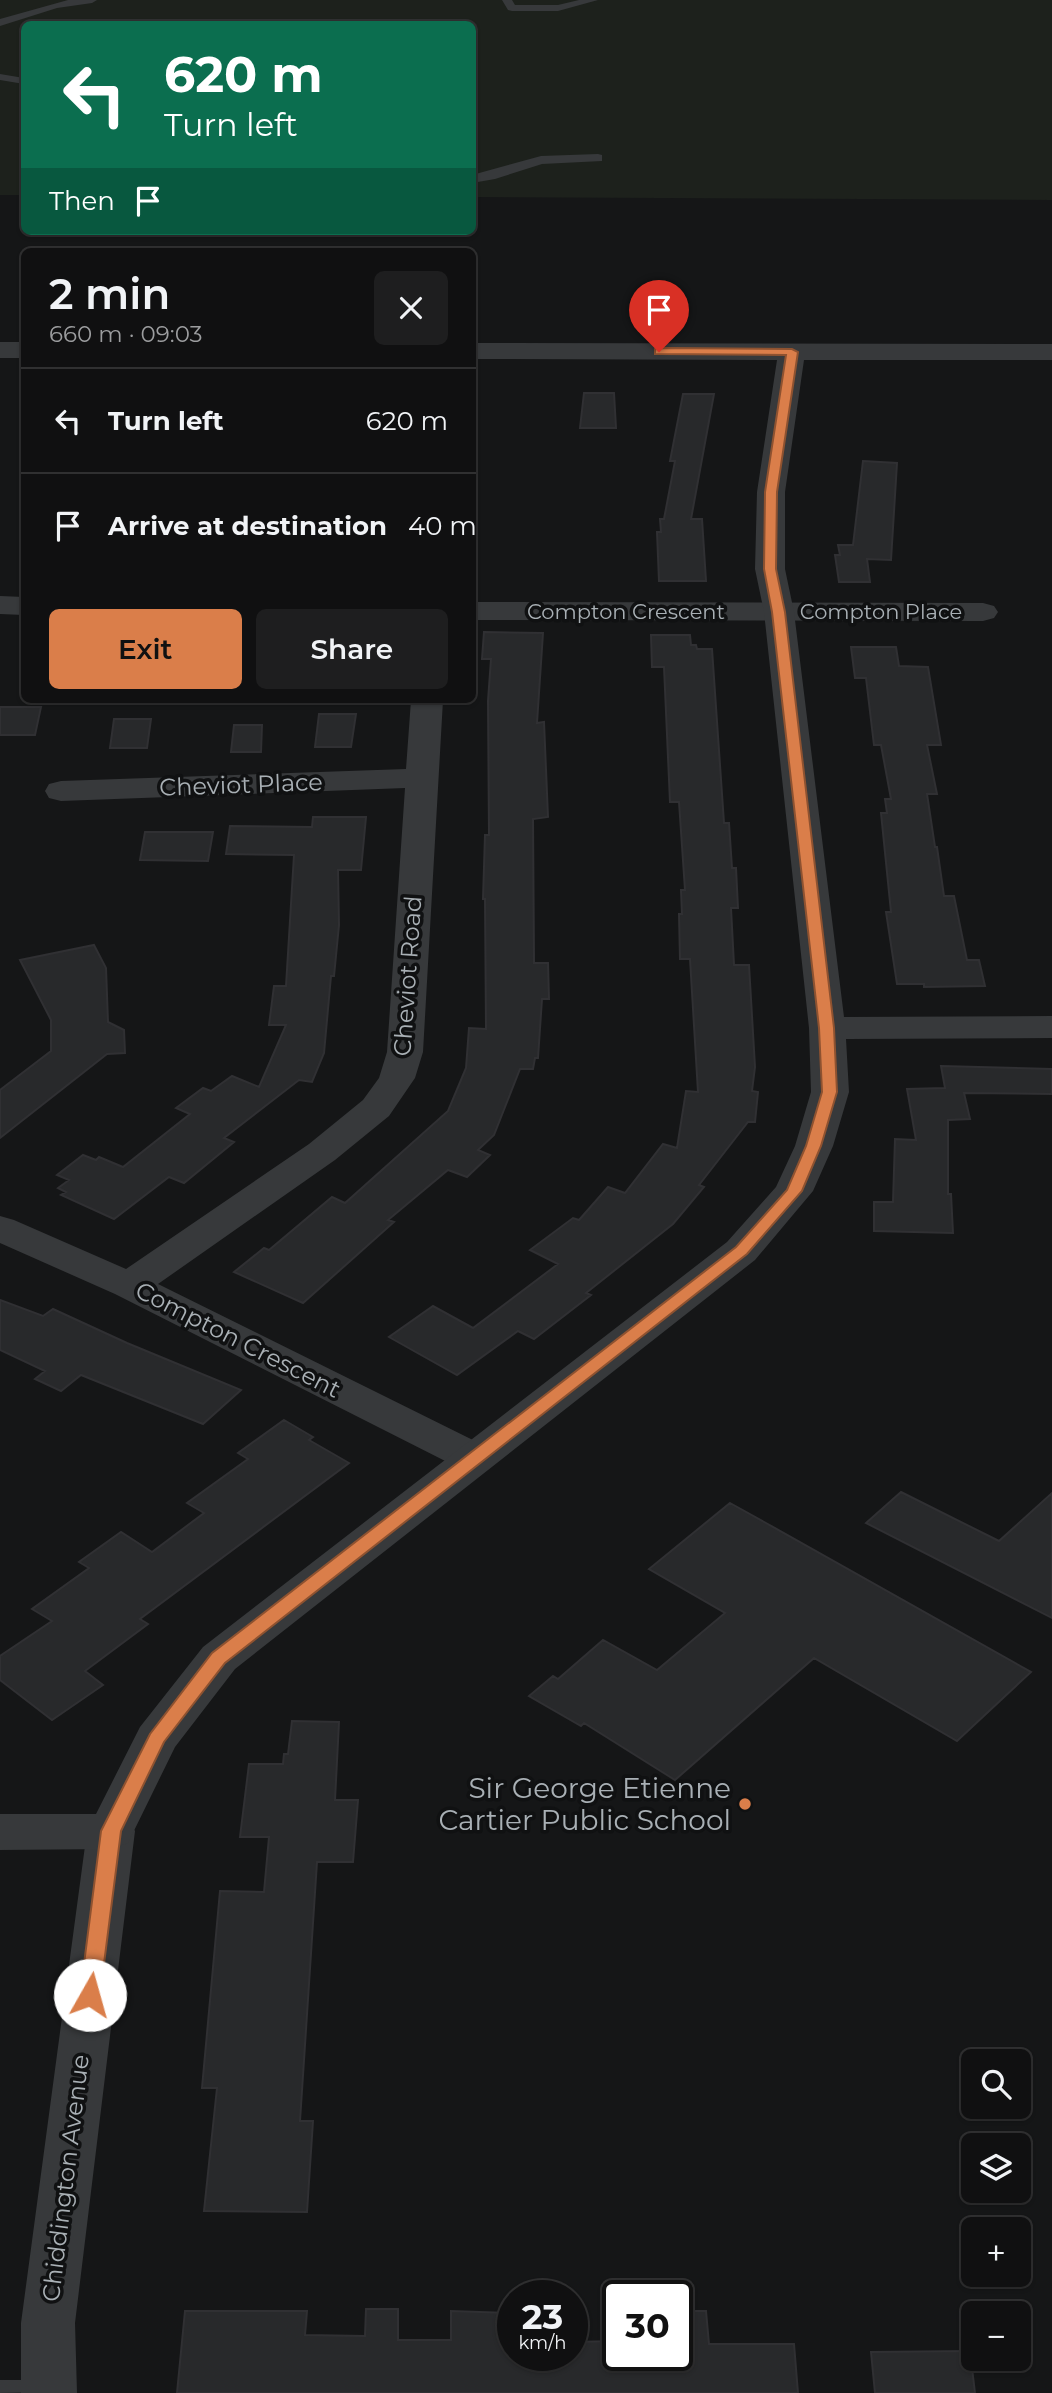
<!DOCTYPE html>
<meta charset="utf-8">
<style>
:root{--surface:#101011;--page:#1e1e1f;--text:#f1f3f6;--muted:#9c9d9f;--line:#303031;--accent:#da7e4a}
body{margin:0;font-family:Montserrat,sans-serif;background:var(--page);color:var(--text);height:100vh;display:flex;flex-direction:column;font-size:26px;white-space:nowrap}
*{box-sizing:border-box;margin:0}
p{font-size:23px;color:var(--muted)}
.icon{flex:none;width:38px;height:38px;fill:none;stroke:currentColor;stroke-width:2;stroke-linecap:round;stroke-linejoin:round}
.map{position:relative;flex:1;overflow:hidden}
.sheet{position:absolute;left:21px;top:248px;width:455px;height:455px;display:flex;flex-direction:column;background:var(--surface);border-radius:10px;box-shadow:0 2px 5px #0004,0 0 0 2px var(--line)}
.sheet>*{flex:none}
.top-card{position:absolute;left:21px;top:21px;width:455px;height:214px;border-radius:10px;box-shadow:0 2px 5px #0004,0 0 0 2px var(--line);background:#0b6e4f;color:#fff;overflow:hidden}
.buttons{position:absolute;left:961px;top:2049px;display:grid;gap:14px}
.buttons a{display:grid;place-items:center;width:70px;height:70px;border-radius:10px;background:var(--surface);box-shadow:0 2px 5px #0004,0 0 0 2px var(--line);font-size:35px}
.speed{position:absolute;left:497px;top:2280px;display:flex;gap:14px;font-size:35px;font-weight:700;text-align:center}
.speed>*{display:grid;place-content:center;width:91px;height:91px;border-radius:50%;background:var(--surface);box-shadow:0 2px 5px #0004,0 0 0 2px var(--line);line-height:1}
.speed small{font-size:18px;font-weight:400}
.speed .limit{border:4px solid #111;border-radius:10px;background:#fff;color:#111}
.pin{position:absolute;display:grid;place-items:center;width:60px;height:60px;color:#fff;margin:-72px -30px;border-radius:50% 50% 50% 0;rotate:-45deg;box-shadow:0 0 7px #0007}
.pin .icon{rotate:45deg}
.me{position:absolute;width:77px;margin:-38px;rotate:7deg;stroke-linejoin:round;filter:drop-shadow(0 0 5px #0008)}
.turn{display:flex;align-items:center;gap:24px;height:147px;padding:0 28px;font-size:32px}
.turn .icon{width:91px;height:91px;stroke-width:2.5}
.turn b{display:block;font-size:49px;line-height:60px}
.then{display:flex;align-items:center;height:66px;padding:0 28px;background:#0003;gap:14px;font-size:26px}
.round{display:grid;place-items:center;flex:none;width:74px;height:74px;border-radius:10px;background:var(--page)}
.headline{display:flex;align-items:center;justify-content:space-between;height:119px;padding:0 28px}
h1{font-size:42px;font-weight:600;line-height:52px}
.cta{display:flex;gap:14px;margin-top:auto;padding:14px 28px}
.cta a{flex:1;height:80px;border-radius:10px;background:var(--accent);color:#111;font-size:28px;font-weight:600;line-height:80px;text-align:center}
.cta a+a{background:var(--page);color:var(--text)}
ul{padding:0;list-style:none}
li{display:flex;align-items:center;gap:21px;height:105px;padding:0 28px;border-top:2px solid var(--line)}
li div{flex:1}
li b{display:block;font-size:26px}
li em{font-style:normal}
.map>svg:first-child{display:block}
.green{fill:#1d211c}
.building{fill:#28292b;stroke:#303033;stroke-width:2}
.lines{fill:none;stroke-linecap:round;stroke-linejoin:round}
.service{fill:#37393b;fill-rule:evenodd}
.minor{fill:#37393b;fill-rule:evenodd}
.tertiary{fill:#37393b;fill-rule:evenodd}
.route{fill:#da7e4a;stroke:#8e5230;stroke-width:2}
.poi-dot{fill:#da7e4a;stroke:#101112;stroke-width:2.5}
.labels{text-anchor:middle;stroke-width:7;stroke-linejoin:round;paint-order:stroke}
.far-street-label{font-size:21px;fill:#a9b0b5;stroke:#101112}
.street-label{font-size:24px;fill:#a9b0b5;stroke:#101112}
.near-poi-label{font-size:28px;fill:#a9b0b5;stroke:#101112;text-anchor:end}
</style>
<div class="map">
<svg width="1052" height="2393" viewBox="0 0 1052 2393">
<rect width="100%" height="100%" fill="#151617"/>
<path class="green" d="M 0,0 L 1052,0 L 1052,200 L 473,197 L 472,24 L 24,24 L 24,195 L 0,195 Z"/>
<path class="building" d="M 584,393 L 614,393 L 616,428 L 580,428 Z
M 683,394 L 714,394 L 691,519 L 702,519 L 706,581 L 659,581 L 657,532 L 661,532 L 660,519 L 664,519 L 675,461 L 670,461 Z
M 863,461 L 897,463 L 891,560 L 867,559 L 870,582 L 839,582 L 835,555 L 840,555 L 838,545 L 853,545 Z
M 484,632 L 543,633 L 537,723 L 544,722 L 548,817 L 533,819 L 534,963 L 548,963 L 549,999 L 542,999 L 538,1058 L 535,1058 L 533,1069 L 520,1069 L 494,1135 L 478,1150 L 490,1155 L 467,1177 L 448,1170 L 388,1220 L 394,1222 L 303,1303 L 234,1272 L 264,1248 L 269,1250 L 332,1197 L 345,1203 L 448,1111 L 466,1068 L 469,1028 L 486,1029 L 485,899 L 483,899 L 485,835 L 489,835 L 488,701 L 491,659 L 482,659 Z
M 651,635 L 690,635 L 691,645 L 696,645 L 697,649 L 712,649 L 724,823 L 729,823 L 732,868 L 736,868 L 738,908 L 731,908 L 734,965 L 749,965 L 755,1067 L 752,1091 L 758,1092 L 755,1122 L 748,1122 L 699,1185 L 704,1187 L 673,1224 L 586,1293 L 591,1295 L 534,1339 L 518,1331 L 457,1375 L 389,1337 L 433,1306 L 473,1328 L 558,1264 L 530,1250 L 573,1218 L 579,1220 L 608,1187 L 625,1193 L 663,1144 L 677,1148 L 686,1091 L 698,1092 L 690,959 L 680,959 L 679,914 L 682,914 L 681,890 L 685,890 L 679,802 L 670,802 L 664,667 L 652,667 Z
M 851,647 L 896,647 L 899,666 L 928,667 L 941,745 L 927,745 L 937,794 L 927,794 L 935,847 L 937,847 L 944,896 L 954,896 L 967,960 L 979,960 L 985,986 L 924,987 L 924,984 L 897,984 L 886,912 L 891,912 L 881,813 L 887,813 L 885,799 L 891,799 L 881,745 L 874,745 L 866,678 L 855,678 Z
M 0,707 L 41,707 L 35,735 L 0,735 Z
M 319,714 L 356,714 L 351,747 L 315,747 Z
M 114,719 L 151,719 L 147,748 L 110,748 Z
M 234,725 L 262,725 L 261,752 L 231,752 Z
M 313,817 L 366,817 L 361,870 L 338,870 L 339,925 L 334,976 L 331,976 L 324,1053 L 312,1082 L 299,1080 L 224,1138 L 234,1142 L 184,1183 L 169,1177 L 114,1219 L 61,1195 L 66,1192 L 58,1188 L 69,1180 L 57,1175 L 83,1155 L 96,1160 L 99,1157 L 123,1167 L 190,1114 L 176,1108 L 203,1088 L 211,1091 L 232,1076 L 259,1087 L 286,1025 L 269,1025 L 274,986 L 286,986 L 294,855 L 226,854 L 230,826 L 312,827 Z
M 145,832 L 213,832 L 208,861 L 140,860 Z
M 94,945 L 106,968 L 108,1022 L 124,1030 L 125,1053 L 107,1054 L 0,1138 L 0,1090 L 51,1051 L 51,1020 L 20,960 Z
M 941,1066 L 1052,1069 L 1052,1094 L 964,1093 L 970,1119 L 948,1120 L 948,1194 L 951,1194 L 953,1233 L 874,1231 L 874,1202 L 893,1202 L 895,1139 L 916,1140 L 907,1089 L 945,1088 Z
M 0,1300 L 43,1316 L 53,1309 L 127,1343 L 241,1390 L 203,1424 L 81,1375 L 61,1391 L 35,1379 L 45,1371 L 0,1350 Z
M 284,1420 L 313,1437 L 309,1440 L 349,1463 L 140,1619 L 148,1624 L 85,1671 L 103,1685 L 52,1720 L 0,1680 L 0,1656 L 52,1621 L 32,1609 L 89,1568 L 79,1562 L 121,1532 L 152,1552 L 204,1513 L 187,1503 L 248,1459 L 238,1453 Z
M 901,1492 L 999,1541 L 1052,1493 L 1052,1618 L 866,1523 Z
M 730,1503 L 766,1523 L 1031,1672 L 957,1741 L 814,1658 L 675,1780 L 584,1723 L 581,1726 L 529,1696 L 553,1676 L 558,1679 L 603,1640 L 657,1670 L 725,1613 L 649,1569 Z
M 292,1721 L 339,1722 L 335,1800 L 358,1800 L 353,1862 L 317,1862 L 300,2121 L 313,2121 L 307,2212 L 204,2211 L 217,2088 L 202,2088 L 220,1891 L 264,1892 L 269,1837 L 240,1837 L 249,1764 L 283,1764 L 284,1754 L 288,1754 Z
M 366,2309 L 398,2309 L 398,2340 L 451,2340 L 451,2311 L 513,2313 L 513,2356 L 572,2356 L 572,2342 L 618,2341 L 618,2356 L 677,2356 L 677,2311 L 706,2311 L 709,2344 L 794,2344 L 798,2393 L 177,2393 L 185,2311 L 307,2311 L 305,2335 L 365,2336 Z
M 970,2351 L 975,2393 L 875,2393 L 871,2352 Z"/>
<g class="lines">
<path class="service" d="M 68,0 L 97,0 L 92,3 L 57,8 L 0,26 L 0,19 Z
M 502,0 L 512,0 L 515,5 L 558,5 L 579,0 L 598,0 L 558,11 L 512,11 L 508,10 Z
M 0,74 L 24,78 L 24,84 L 0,80 Z
M 598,154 L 602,155 L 602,161 L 542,164 L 495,179 L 472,183 L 472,175 L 541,156 Z
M 0,2380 L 48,2380 L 58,2384 L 62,2392 L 0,2393 Z"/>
<path class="minor" d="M 0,596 L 24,597 L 24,615 L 0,614 Z
M 472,602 L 983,603 L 994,606 L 998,612 L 994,618 L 983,621 L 472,620 Z
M 411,700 L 443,700 L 423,1052 L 415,1078 L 389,1116 L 335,1160 L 158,1284 L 489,1448 L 495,1458 L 489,1468 L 474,1472 L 459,1468 L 115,1294 L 0,1243 L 0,1216 L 14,1220 L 126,1269 L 309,1144 L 363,1100 L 379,1078 L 387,1052 L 405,788 L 61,801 L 49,798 L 45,791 L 49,784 L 61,781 L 406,769 Z
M 111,1813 L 128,1819 L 135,1831 L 75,2323 L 77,2393 L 21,2393 L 21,2323 L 87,1831 L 94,1819 Z"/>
<path class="tertiary" d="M 0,342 L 24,342 L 24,358 L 0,358 Z
M 472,343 L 1052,344 L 1052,360 L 804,360 L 785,492 L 785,569 L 794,612 L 844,1017 L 1052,1016 L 1052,1038 L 846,1039 L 849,1092 L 833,1146 L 813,1191 L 755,1260 L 235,1669 L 175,1747 L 128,1843 L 111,1849 L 0,1850 L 0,1814 L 96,1814 L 140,1727 L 203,1647 L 727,1242 L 776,1187 L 795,1146 L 811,1092 L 809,1028 L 764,612 L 755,569 L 757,492 L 777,360 L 472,359 Z"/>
</g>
<path class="route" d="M 659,348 L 792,349 L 798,352 L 777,492 L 776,569 L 785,612 L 834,1028 L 837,1092 L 821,1146 L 802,1191 L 747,1254 L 225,1663 L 164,1742 L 121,1831 L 100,1995 L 97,2001 L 90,2003 L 83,2001 L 80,1995 L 101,1831 L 150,1734 L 212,1653 L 736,1247 L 787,1190 L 806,1146 L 822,1092 L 819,1028 L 772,612 L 764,569 L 765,492 L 786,355 L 655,354 L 655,349 Z"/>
<circle class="poi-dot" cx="745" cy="1804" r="7"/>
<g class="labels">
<g class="far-street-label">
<text x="626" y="619">Compton Crescent</text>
<text x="881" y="619">Compton Place</text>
</g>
<g class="street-label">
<text transform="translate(241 785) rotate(-2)" y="8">Cheviot Place</text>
<text transform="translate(408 976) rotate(-86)" y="8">Cheviot Road</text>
<text transform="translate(238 1340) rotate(27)" y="8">Compton Crescent</text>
<text transform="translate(66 2178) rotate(-83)" y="8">Chiddington Avenue</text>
</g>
<g class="near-poi-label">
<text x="731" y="1798">Sir George Etienne<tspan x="731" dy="32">Cartier Public School</tspan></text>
</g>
</g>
</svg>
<div class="buttons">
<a><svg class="icon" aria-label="search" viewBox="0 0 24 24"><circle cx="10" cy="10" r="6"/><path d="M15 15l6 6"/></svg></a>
<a><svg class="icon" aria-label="layers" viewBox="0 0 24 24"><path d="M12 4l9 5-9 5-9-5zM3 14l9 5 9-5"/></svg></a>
<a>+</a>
<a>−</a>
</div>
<div class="speed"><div>23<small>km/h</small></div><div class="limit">30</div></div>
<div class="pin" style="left:659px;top:352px;background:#d93025"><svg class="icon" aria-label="arrive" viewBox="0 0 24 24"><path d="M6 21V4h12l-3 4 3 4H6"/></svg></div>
<svg class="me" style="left:90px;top:1995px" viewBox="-20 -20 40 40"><circle r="19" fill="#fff"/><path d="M0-13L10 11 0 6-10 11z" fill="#da7e4a"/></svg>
<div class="top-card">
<div class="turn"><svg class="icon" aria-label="left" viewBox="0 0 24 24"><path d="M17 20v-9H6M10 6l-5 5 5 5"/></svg><div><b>620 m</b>Turn left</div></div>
<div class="then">Then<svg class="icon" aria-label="arrive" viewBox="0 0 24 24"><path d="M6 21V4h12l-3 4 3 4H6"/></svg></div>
</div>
<section class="sheet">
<div class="headline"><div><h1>2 min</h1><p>660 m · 09:03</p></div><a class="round"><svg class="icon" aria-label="close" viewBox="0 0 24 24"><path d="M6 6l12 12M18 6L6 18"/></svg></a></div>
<ul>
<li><svg class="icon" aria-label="left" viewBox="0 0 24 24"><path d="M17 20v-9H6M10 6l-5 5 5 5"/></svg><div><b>Turn left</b></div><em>620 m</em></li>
<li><svg class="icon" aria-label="arrive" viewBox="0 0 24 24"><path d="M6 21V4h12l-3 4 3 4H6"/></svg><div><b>Arrive at destination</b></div><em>40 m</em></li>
</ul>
<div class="cta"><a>Exit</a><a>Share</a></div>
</section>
</div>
